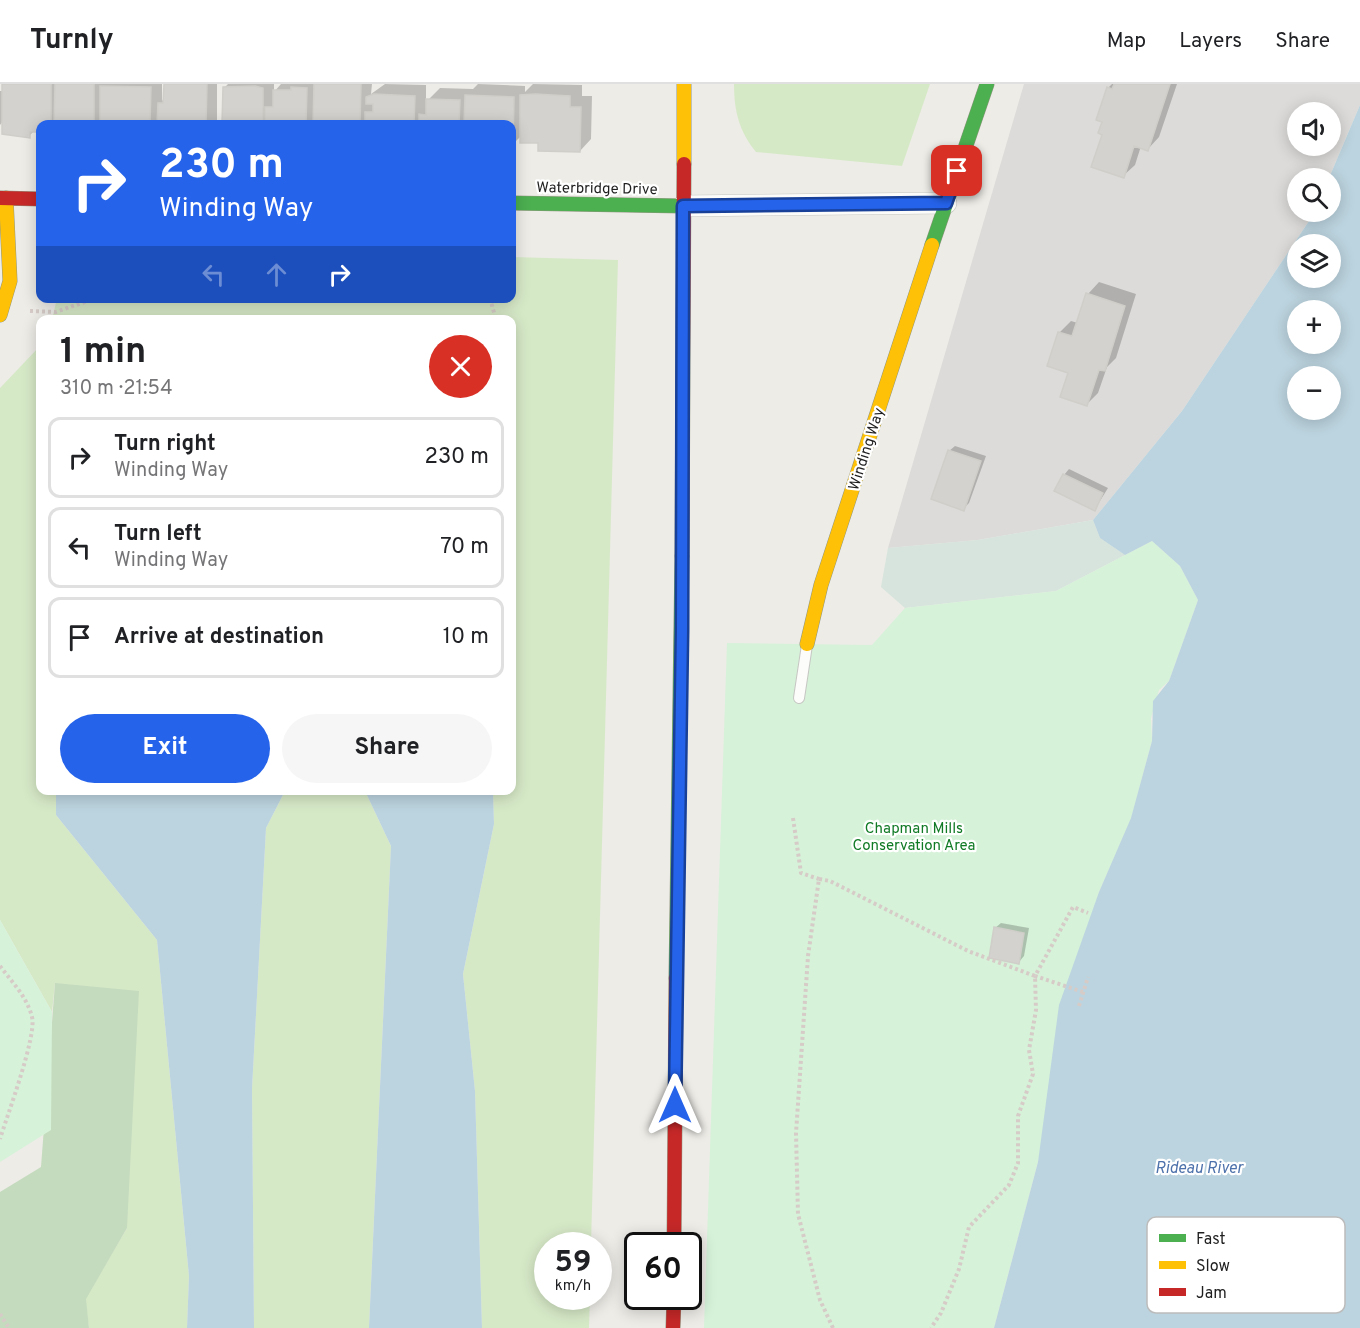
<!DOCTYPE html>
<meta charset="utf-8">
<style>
:root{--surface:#fff;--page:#f6f6f6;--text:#202124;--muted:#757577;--line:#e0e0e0;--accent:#2563eb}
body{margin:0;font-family:Overpass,sans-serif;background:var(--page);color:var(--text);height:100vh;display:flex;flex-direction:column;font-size:22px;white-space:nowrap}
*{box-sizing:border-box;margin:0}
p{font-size:20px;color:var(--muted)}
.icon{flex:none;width:33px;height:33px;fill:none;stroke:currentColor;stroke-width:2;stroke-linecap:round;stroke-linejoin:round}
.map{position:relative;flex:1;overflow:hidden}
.side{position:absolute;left:36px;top:231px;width:480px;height:480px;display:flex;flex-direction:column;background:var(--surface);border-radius:12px;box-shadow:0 3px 15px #0003}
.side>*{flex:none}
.guide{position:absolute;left:36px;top:36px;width:480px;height:183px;border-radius:12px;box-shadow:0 3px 15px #0003;background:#2563eb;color:#fff;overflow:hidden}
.fabs{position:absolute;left:1287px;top:18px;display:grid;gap:12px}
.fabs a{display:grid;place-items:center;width:54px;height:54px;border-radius:50%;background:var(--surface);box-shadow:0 3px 15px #0003;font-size:30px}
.speed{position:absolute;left:534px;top:1148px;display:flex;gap:12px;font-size:30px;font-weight:700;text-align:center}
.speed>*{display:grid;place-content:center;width:78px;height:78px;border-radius:50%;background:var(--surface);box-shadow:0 3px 15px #0003;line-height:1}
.speed small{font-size:15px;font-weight:400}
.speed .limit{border:3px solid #111;border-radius:9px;background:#fff;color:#111}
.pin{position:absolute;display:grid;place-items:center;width:51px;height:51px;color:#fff;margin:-26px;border-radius:12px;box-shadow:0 3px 9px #0006}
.me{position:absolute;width:66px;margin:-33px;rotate:0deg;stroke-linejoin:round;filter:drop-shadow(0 0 4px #0008)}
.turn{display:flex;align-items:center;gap:21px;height:126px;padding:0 24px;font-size:27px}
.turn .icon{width:78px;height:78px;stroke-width:2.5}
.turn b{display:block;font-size:42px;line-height:51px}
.lanes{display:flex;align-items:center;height:57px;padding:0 24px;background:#0003;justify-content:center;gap:30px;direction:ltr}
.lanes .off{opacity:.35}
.round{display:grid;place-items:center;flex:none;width:63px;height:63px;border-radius:32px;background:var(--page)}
.summary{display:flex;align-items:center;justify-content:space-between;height:102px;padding:0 24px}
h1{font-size:36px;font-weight:700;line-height:45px}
.primary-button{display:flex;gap:12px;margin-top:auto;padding:12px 24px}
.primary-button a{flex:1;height:69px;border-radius:36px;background:var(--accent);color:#fff;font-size:24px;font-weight:700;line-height:69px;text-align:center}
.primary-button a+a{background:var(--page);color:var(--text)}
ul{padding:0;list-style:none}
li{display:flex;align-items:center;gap:18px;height:81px;margin:0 12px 9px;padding:0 12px;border:3px solid var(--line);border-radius:12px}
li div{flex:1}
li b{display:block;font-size:22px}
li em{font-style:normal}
header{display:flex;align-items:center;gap:36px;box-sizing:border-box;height:84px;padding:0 30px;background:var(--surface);border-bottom:2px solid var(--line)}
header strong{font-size:28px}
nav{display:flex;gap:33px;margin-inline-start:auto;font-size:21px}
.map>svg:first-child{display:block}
.residential{fill:#dcdbd9;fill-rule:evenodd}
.grass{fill:#d6e9c7}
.forest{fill:#c5dbbe}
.wetland{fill:#d6e4dd}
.park{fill:#d6f2d9}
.water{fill:#bcd4df;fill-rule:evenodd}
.shadow{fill:#0003}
.building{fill:#d4d2ce;stroke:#d0cec9;stroke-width:1.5}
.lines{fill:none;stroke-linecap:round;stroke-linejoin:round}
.lane-casing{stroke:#c6c6c3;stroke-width:12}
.street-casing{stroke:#c6c6c3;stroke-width:22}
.fast-casing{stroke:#929780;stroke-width:15}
.slow-casing{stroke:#929780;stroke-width:15}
.jam-casing{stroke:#929780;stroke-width:15}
.path{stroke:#d6cbc7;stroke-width:4;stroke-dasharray:3 3;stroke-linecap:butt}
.lane{stroke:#fcfcfb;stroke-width:10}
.street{stroke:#fcfcfb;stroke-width:21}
.fast{stroke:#4caf50;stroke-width:14}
.slow{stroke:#ffc107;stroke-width:14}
.jam{stroke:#c62828;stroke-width:14}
.route-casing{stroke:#184099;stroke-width:15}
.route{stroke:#2563eb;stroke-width:10}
.labels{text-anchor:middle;stroke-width:4.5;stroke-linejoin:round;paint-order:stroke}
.street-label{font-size:15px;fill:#1f1f1f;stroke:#fff}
.park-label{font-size:15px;fill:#107a25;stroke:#fff}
.water-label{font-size:16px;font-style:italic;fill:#4e72ab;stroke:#fff}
.key{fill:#fff;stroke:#bcbcbc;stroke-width:1.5}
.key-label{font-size:16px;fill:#1f1f1f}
</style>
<header>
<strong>Turnly</strong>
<nav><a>Map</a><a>Layers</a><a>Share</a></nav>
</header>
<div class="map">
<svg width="1360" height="1244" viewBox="0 0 1360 1244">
<rect width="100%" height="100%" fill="#edece7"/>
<path class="residential" d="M 1024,0 L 1360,0 L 1360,21 L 1329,94 L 1298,94 L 1298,128 L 1315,128 L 1182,327 L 1093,436 L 978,456 L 888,464 ZM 1298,28 L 1330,28 L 1330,62 L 1298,62 Z"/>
<path class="grass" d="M 734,0 L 930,0 L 902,82 L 756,68 C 739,47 734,27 734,0 Z
M 512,173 L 618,176 L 591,1161 L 548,1161 L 548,1212 L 590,1212 L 589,1244 L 482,1244 L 475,1007 L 463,890 L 494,740 L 493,707 L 512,706 L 512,236 L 52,236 L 57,214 L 512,214 Z
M 40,262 L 40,706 L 56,707 L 56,731 L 157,856 L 189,1192 L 187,1244 L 89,1244 L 85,1215 L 127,1144 L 55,899 L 52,928 L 0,836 L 0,304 Z
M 285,707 L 365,707 L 391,762 L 369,1244 L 254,1244 L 252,1005 L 266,744 Z"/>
<path class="forest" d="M 55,899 L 139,907 L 127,1144 L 86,1215 L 89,1244 L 0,1244 L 0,1108 L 41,1083 Z"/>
<path class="wetland" d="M 1093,436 L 1100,454 L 1125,471 L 1056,507 L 905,524 L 881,503 L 888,464 L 978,456 Z"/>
<path class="park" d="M 1152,457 L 1180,482 L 1198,516 L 1169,597 L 1159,606 L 1151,634 L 1152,657 L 1131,735 L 1099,808 L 1038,1078 L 994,1244 L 704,1244 L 727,559 L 872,561 L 905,524 L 1056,507 Z
M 0,836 L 52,928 L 51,1046 L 0,1078 Z"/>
<path class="water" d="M 1360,21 L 1360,1244 L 994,1244 L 1038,1078 L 1059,921 L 1099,808 L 1131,734 L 1152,657 L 1153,617 L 1169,597 L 1198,516 L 1180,482 L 1152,457 L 1125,471 L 1100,454 L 1093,436 L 1182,327 L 1315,128 L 1330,128 L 1329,94 ZM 1298,160 L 1330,160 L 1330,194 L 1298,194 ZM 1298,226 L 1330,226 L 1330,260 L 1298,260 ZM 1298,292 L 1330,292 L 1330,326 L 1298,326 Z
M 56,707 L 285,707 L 266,744 L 252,1005 L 254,1244 L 187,1244 L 189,1192 L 157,856 L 56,731 Z
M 365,707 L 493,707 L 494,740 L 463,890 L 475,1007 L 482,1244 L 369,1244 L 391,762 Z"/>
<path class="shadow" d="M 4,0 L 162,0 L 162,17 L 165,13 L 165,0 L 217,0 L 217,40 L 40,40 L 40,46 L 35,46 L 29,52 L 3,37 L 0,41 L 0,7 L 3,7 Z
M 228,0 L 274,0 L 274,8 L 281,0 L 372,0 L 371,10 L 385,0 L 426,1 L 426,18 L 440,4 L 473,5 L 478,0 L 525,2 L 525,8 L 533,0 L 582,1 L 582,12 L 592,12 L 591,55 L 580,67 L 521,52 L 512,61 L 512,40 L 224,40 L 225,3 Z
M 1112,0 L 1177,0 L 1159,53 L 1148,65 L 1141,62 L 1135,81 L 1123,92 L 1104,50 L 1108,4 Z
M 1099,198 L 1136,210 L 1116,274 L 1107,283 L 1098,309 L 1086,321 L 1070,288 L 1049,281 L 1060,248 L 1071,237 L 1078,239 L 1088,210 Z
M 955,362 L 986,372 L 969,419 L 963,425 L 949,367 Z
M 1069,385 L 1108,404 L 1095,425 L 1064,391 Z
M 1001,839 L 1029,844 L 1024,872 L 1019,878 L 995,844 Z"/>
<path class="building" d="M 2,0 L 51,0 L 51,40 L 40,40 L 40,48 L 30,48 L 30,54 L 2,50 Z
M 55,0 L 94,0 L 94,40 L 54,40 Z
M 164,0 L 207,0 L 206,40 L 157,40 L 158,19 L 163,19 Z
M 314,0 L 361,0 L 360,40 L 313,40 Z
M 1114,0 L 1170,0 L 1148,67 L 1134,62 L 1124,94 L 1091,83 L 1102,51 L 1098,49 L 1102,38 L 1096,36 L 1107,3 L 1112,5 Z
M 100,2 L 151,3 L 150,40 L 100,40 Z
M 255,2 L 263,4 L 263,40 L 222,40 L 223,3 Z
M 291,3 L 307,4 L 306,40 L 265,40 L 265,23 L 273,23 L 273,6 L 291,6 Z
M 374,10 L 415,12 L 414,40 L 365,40 L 365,28 L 373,28 L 373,20 L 366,20 L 366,13 Z
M 535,10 L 570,12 L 570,23 L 581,23 L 580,68 L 538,67 L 538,59 L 520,59 L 520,11 Z
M 465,11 L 514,13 L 513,62 L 512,40 L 464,40 Z
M 426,15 L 460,16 L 459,40 L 419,40 L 419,30 L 426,31 Z
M 1086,209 L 1125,222 L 1105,287 L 1099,286 L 1087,322 L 1060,313 L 1068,289 L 1047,282 L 1058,248 L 1072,252 Z
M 948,366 L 981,377 L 964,427 L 931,415 Z
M 1063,390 L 1103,409 L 1095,427 L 1054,407 Z
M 994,843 L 1024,849 L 1019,880 L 989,874 Z"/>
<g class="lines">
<g class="lane-casing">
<path id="lane" d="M 799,614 L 807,561"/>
</g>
<g class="street-casing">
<path id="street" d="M 683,122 L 946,119"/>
</g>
<g class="fast-casing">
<path id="fast" d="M 512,119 L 683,122
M 932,161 L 987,0
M 676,894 L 682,472"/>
</g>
<g class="slow-casing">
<path id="slow" d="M 684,80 L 684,0
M 0,231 L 10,197 L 6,114
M 807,560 L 821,501 L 932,161"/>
</g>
<g class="jam-casing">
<path id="jam" d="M 0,114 L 40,115
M 682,472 L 684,80
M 674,1161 L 676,894
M 673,1244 L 674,1212"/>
</g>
<path class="path" d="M 490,214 L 496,236
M 30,227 L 56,228 L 96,214
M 793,734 L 801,789 L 819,795
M 0,882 C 12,898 27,913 32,933 C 37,952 7,1032 0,1055
M 1083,908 L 1035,892 L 1073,823 L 1088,829
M 1079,922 L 1088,893
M 0,1230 L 9,1244
M 833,1244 L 820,1216 L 798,1130 L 796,1049 L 808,872 L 819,795 L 830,797 L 968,867 L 1035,892 L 1036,926 L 1029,966 L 1033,990 L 1018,1032 L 1018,1079 L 1009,1101 L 969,1143 L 959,1185 L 941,1229 L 931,1244"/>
<use href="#lane" class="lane"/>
<use href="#street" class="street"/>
<use href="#fast" class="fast"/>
<use href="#slow" class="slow"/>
<use href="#jam" class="jam"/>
</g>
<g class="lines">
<g class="route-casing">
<path id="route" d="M 675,1021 L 682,546 L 683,122 L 946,119 L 957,87"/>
</g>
<use href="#route" class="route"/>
</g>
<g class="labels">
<g class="street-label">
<text transform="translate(597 104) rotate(1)" y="5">Waterbridge Drive</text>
<text transform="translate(866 365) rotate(-72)" y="5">Winding Way</text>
</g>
<g class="park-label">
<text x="914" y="749">Chapman Mills<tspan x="914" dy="17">Conservation Area</tspan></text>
</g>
<g class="water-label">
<text x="1199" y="1089">Rideau River</text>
</g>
</g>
<rect x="1147" y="1133" width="198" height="96" rx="9" class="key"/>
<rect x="1159" y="1150" width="27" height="8" fill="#4caf50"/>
<rect x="1159" y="1177" width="27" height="8" fill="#ffc107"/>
<rect x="1159" y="1204" width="27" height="8" fill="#c62828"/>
<g class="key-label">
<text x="1196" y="1160">Fast</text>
<text x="1196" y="1187">Slow</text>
<text x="1196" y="1214">Jam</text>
</g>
</svg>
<div class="fabs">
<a><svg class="icon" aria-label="sound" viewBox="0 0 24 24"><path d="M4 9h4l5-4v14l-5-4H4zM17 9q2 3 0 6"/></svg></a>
<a><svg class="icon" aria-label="search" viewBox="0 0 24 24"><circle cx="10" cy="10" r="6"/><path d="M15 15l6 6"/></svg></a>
<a><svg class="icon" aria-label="layers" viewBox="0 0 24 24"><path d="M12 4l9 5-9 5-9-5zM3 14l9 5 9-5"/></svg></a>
<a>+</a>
<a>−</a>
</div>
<div class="speed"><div>59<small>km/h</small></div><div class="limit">60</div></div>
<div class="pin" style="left:957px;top:87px;background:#d93025"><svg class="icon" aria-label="arrive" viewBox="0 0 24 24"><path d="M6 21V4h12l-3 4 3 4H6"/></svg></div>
<svg class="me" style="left:675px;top:1021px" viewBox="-20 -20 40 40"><path d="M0-17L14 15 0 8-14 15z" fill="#2563eb" stroke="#fff" stroke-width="4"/></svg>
<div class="guide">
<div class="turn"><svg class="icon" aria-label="right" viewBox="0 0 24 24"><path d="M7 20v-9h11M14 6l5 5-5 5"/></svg><div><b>230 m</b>Winding Way</div></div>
<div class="lanes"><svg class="icon off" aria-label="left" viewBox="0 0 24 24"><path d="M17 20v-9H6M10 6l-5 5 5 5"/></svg><svg class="icon off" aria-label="ahead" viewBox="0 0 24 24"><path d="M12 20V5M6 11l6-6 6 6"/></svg><svg class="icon" aria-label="right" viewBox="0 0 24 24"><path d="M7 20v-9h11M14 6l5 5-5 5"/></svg></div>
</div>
<section class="side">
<div class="summary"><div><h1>1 min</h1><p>310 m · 21:54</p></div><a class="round" style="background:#d93025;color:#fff"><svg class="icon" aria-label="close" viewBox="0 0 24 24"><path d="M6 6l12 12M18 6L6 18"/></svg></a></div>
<ul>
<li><svg class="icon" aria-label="right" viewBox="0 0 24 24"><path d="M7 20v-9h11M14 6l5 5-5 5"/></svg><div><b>Turn right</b><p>Winding Way</p></div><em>230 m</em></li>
<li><svg class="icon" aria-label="left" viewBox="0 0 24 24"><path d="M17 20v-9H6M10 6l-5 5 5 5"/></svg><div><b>Turn left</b><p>Winding Way</p></div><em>70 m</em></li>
<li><svg class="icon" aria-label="arrive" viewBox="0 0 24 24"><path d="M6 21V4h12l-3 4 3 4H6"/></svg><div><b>Arrive at destination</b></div><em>10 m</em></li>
</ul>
<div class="primary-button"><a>Exit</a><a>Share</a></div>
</section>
</div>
